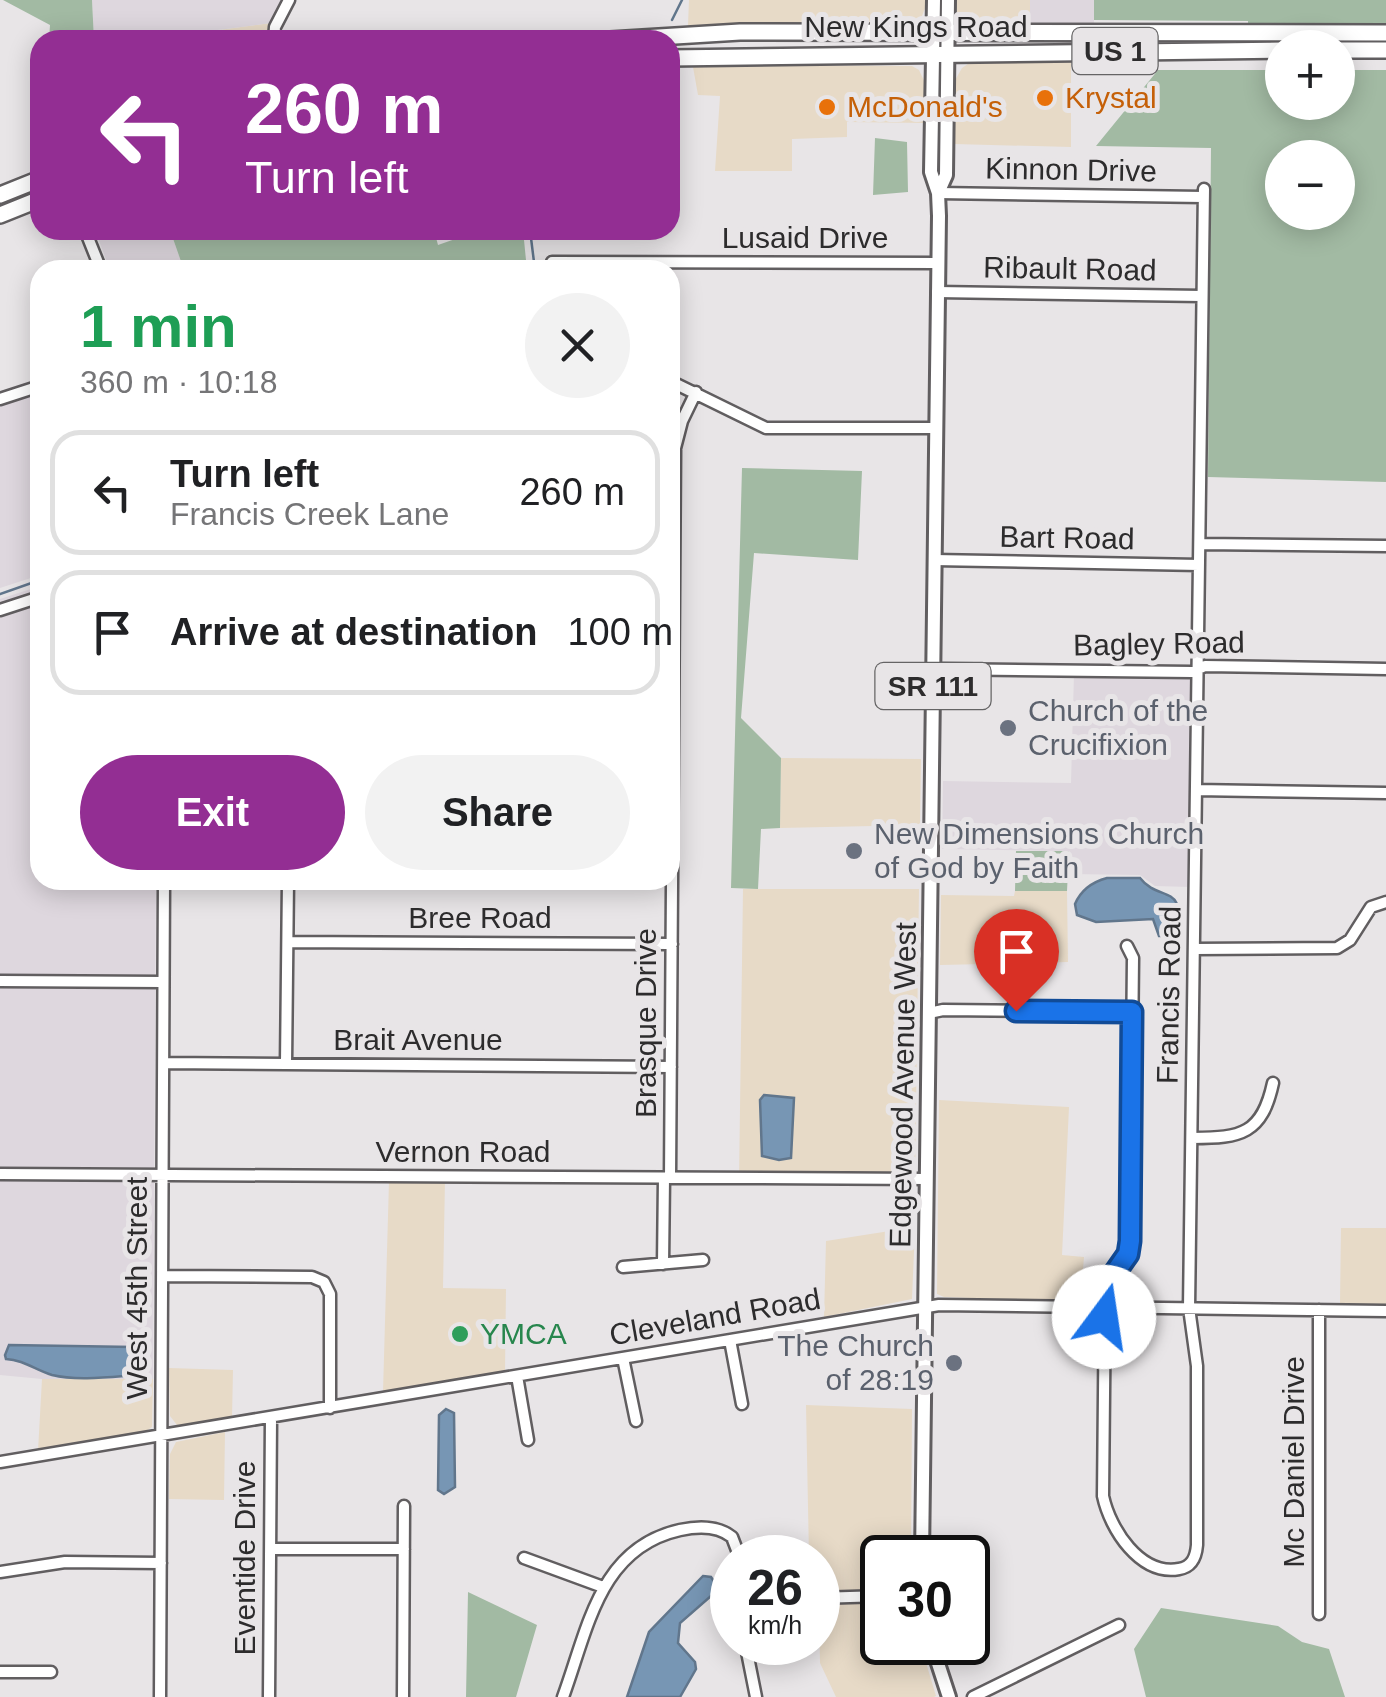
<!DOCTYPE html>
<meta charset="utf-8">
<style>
:root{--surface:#fff;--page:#f2f2f2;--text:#202124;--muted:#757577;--line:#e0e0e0;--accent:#932e93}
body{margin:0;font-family:Helvetica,sans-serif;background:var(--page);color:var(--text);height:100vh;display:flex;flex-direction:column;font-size:38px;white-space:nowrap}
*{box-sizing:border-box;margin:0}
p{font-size:32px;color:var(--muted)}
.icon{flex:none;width:55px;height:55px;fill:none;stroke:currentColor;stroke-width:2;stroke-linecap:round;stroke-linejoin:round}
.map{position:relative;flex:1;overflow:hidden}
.sheet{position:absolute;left:30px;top:260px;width:650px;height:630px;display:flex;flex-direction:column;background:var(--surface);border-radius:30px;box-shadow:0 5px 25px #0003}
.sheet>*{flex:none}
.top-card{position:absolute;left:30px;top:30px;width:650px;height:210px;border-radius:30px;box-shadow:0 5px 25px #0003;background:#932e93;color:#fff;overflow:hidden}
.fabs{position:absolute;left:1265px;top:30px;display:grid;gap:20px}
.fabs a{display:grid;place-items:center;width:90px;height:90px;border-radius:50%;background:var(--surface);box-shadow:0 5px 25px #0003;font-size:50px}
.speed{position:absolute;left:710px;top:1535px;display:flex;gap:20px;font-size:50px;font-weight:700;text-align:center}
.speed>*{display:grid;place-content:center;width:130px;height:130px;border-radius:50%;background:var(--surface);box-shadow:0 5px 25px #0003;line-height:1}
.speed small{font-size:25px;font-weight:400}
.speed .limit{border:5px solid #111;border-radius:15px;background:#fff;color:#111}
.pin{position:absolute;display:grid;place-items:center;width:85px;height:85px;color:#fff;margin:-102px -42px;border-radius:50% 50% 50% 0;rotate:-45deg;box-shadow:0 0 10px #0007}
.pin .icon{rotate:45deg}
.me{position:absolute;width:110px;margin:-55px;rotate:14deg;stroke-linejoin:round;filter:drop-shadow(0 0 8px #0008)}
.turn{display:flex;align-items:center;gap:35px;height:210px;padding:0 50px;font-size:45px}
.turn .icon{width:130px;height:130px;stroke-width:2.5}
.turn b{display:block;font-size:70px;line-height:85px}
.round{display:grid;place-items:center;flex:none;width:105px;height:105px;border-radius:52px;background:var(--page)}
.overview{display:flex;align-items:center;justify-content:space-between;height:170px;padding:0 50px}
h1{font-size:60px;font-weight:700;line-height:75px;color:#1e9e55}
.cta{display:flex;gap:20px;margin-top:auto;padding:20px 50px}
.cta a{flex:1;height:115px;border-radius:60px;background:var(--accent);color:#fff;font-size:40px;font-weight:700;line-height:115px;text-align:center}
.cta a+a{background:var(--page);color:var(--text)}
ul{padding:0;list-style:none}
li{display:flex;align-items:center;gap:30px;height:125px;margin:0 20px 15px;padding:0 30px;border:5px solid var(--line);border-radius:30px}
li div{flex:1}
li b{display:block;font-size:38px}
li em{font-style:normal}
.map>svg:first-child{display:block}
.commercial{fill:#e7dac7}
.built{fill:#ded7de}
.green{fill:#a2baa3;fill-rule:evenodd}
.water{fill:#7796b4;stroke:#61768c;stroke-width:2.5}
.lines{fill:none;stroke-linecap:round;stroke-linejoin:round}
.stream{stroke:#61768c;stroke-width:2.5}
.minor-casing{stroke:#615e60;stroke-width:15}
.major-casing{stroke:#615e60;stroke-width:18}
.highway-casing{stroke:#615e60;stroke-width:20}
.minor{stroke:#fff;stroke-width:10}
.major{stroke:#fff;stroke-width:12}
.highway{stroke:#fff;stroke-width:15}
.route-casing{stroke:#114b97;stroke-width:25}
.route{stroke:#1a73e8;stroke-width:18}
.food-dot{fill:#e8710a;stroke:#e8e5e7;stroke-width:4}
.worship-dot{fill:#6b7280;stroke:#e8e5e7;stroke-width:4}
.leisure-dot{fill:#2e9e5b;stroke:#e8e5e7;stroke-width:4}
.labels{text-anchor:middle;stroke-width:10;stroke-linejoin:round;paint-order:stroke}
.shield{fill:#e8e5e7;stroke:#656465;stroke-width:2.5}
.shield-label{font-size:28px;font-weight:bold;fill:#2d2c2d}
.street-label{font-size:30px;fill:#2d2c2d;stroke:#e8e5e7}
.food-label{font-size:30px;fill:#c56008;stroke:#e8e5e7;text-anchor:start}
.worship-label{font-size:30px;fill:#5b616d;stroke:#e8e5e7;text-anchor:start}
.leisure-label{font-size:30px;fill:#27864d;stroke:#e8e5e7;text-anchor:start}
</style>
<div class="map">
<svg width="1386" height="1697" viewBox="0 0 1386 1697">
<rect width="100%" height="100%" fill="#e8e5e7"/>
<path class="commercial" d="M 689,0 L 927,0 L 927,3 L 922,16 L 910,22 L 688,25 Z
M 956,0 L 1030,0 L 1030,26 L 964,25 L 957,18 Z
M 271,23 L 268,40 L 152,40 L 152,39 Z
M 1071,59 L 1071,147 L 954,144 L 954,82 L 962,68 L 971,62 Z
M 718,65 L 912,66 L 919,70 L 926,85 L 925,123 L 847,122 L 847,137 L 792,139 L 792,171 L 715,171 L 720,96 L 698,95 L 693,67 Z
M 781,758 L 921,759 L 920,825 L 780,828 Z
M 743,889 L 919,889 L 915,1183 L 739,1182 Z
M 1015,891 L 1067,891 L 1068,962 L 940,965 L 941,895 L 1014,896 Z
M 939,1100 L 1069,1107 L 1062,1255 L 1084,1257 L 1082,1281 L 1095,1282 L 1094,1300 L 997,1299 L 944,1297 L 937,1294 Z
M 445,1180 L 443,1288 L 506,1289 L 505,1371 L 383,1392 L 389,1181 Z
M 915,1227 L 912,1299 L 824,1317 L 826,1241 Z
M 1341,1228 L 1386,1228 L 1386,1305 L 1340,1304 Z
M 169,1368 L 233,1370 L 232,1418 L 177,1425 L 170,1416 Z
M 42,1379 L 153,1379 L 152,1427 L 143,1433 L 38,1451 Z
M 806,1405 L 912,1409 L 911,1557 L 882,1558 L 882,1642 L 920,1643 L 936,1696 L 934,1697 L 836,1697 L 820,1663 L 818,1558 L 809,1557 Z
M 225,1432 L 224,1500 L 169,1499 L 170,1454 L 176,1442 Z"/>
<path class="built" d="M 92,0 L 283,0 L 271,23 L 142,40 L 94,40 Z
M 1030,0 L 1094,0 L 1094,24 L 1030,26 Z
M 95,230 L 170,230 L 184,270 L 110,270 Z
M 40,392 L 40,575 L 0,588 L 0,405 Z
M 40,586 L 40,880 L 156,880 L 153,1379 L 42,1379 L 0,1375 L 0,599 Z
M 1074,674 L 1194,676 L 1191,887 L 1155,886 L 1140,875 L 1068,874 L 1068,851 L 942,849 L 943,781 L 1071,783 Z"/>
<path class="green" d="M 3,0 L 92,0 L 94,40 L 49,40 L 50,25 Z
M 1094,0 L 1386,0 L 1386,28 L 1248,27 L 1248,21 L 1094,20 Z
M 1158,70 L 1282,70 L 1282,102 L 1338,102 L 1338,70 L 1386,70 L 1386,482 L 1208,477 L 1211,148 L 1096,146 ZM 1282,158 L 1338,158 L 1338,212 L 1282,212 Z
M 875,138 L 907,142 L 908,192 L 873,195 Z
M 170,230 L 434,230 L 438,245 L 481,230 L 523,230 L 527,270 L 184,270 Z
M 742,468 L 862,471 L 858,560 L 754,553 L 741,718 L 781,758 L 780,828 L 761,829 L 758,889 L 731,888 Z
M 1016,851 L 1069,851 L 1067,891 L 1015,891 Z
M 468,1592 L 537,1625 L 516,1697 L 466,1697 Z
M 1161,1608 L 1278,1626 L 1302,1642 L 1329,1649 L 1345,1697 L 1146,1697 L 1134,1649 Z"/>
<path class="water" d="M 1107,878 L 1140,878 C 1159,903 1190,882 1173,936 L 1159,936 L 1153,919 L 1096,922 L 1077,915 L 1075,904 C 1081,890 1092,882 1107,878 Z
M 764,1095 L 794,1098 L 791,1158 L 779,1160 L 762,1156 L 760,1100 Z
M 9,1345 L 134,1347 L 145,1352 L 140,1373 L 135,1375 C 109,1377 77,1381 52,1375 C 35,1370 24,1360 6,1359 L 5,1355 Z
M 446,1409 L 454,1413 L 455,1487 L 444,1494 L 438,1490 L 439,1415 Z
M 703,1576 L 711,1577 L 719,1589 L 680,1623 L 678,1643 L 695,1662 L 696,1669 L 680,1697 L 627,1697 L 649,1632 Z"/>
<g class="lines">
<path class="stream" d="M 672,20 L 682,0
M 530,230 L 535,270
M 0,594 L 40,580"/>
<g class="minor-casing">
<path id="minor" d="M 274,40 L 275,27 L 289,0
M 938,193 L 1203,197
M 85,230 L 101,270
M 552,262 L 938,263
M 937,292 L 1202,296
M 670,381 L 766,428 L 936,428
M 0,399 L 40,386
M 1200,544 L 1386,546
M 934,560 L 1199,565
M 0,610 L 40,597
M 933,669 L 1192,672 L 1205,666 L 1386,669
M 1196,790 L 1386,793
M 288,942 L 672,944
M 1127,946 L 1133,958 L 1130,1241 C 1128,1262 1111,1271 1105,1291 L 1103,1496 C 1110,1529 1140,1576 1179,1569 C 1192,1567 1196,1557 1197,1545 L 1197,1366 L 1189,1308 L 1204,189
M 1194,949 L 1337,948 L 1350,940 L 1371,907 L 1386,902
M 0,981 L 163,982
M 929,1013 L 943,1010 L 1132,1012
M 164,1063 L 671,1067
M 286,1064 L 288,880
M 1193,1138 C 1241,1138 1262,1134 1273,1083
M 0,1174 L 927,1179
M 670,1178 L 675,448 L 682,421 L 696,392
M 663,1264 L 664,1178
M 623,1267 L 703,1260
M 163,1276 L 312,1277 L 324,1282 L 330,1294 L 330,1408
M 730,1340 L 742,1404
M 623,1358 L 636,1421
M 517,1376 L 528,1440
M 0,1462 L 939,1305 L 1386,1311
M 270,1549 L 404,1549
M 524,1558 L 603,1587
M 0,1572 L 65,1562 L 161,1563
M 818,1598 L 882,1596
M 1319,1614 L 1319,1310
M 745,1642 L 756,1697
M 0,1672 L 51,1672
M 160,1697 L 164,880
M 269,1697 L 271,1418
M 403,1697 L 404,1506
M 563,1697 C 588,1629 599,1548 680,1530 C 698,1526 717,1525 732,1537 L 740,1558
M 973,1697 L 1119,1625"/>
</g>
<g class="major-casing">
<path id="major" d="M 938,193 L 946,175 L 948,0
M 922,1558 L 939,216 L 938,193 L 931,172 L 934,0
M 931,1642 L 949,1697"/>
</g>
<g class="highway-casing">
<path id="highway" d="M 610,40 L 740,32 L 1386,33
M 1338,50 L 1386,50
M 670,58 L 1282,50
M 0,195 L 40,179
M 0,215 L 40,199"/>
</g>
<use href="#minor" class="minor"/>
<use href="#major" class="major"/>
<use href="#highway" class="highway"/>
</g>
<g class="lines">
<g class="route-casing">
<path id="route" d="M 1016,1011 L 1132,1012 L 1130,1241 L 1128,1254 L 1107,1284 L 1104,1317"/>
</g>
<use href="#route" class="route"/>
</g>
<g class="food-dot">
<circle cx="1045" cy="98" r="10"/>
<circle cx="827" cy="107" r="10"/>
</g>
<g class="worship-dot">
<circle cx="1008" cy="728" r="10"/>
<circle cx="854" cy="851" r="10"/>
<circle cx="954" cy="1363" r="10"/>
</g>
<circle class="leisure-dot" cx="460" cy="1334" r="10"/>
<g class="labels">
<g class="shield">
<rect x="1072.5" y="28" width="85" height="46" rx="8"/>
<rect x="875.5" y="663" width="115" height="46" rx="8"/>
</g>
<g class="shield-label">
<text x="1115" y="61">US 1</text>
<text x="933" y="696">SR 111</text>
</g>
<g class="street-label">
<text x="916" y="37">New Kings Road</text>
<text transform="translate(1071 170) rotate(1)" y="10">Kinnon Drive</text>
<text x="805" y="248">Lusaid Drive</text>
<text transform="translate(1070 269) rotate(1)" y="10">Ribault Road</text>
<text transform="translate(1067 538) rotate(1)" y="10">Bart Road</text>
<text transform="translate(1159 644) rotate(-1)" y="10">Bagley Road</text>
<text x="480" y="928">Bree Road</text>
<text transform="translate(1169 995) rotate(-89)" y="10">Francis Road</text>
<text transform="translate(646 1023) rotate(-90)" y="10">Brasque Drive</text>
<text x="418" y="1050">Brait Avenue</text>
<text transform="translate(903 1085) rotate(-89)" y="10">Edgewood Avenue West</text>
<text x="463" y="1162">Vernon Road</text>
<text transform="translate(137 1288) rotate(-90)" y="10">West 45th Street</text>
<text transform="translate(715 1317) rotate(-10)" y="10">Cleveland Road</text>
<text transform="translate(1294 1462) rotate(-90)" y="10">Mc Daniel Drive</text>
<text transform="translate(245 1558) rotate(-90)" y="10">Eventide Drive</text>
</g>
<g class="food-label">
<text x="1065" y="108">Krystal</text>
<text x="847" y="117">McDonald's</text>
</g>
<g class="worship-label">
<text x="1028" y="721">Church of the<tspan x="1028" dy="34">Crucifixion</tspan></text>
<text x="874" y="844">New Dimensions Church<tspan x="874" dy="34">of God by Faith</tspan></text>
<text x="934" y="1356" text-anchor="end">The Church<tspan x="934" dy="34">of 28:19</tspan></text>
</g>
<g class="leisure-label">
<text x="480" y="1344">YMCA</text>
</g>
</g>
</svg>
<div class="fabs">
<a>+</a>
<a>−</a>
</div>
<div class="speed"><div>26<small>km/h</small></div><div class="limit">30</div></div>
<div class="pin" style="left:1016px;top:1011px;background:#d93025"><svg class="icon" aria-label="arrive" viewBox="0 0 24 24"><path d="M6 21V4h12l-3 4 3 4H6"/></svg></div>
<svg class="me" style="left:1104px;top:1317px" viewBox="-20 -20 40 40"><circle r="19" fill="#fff"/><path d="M0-13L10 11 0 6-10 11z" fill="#1a73e8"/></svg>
<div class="top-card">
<div class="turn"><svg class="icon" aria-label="left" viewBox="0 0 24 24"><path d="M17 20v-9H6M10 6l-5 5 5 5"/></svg><div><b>260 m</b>Turn left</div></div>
</div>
<section class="sheet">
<div class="overview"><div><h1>1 min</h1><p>360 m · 10:18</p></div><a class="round"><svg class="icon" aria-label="close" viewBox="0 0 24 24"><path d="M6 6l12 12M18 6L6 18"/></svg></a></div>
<ul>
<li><svg class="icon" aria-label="left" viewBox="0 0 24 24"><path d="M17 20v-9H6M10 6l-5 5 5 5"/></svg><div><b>Turn left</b><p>Francis Creek Lane</p></div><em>260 m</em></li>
<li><svg class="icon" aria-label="arrive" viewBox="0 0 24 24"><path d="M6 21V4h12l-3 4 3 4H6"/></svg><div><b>Arrive at destination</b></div><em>100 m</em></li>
</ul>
<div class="cta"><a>Exit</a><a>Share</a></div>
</section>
</div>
